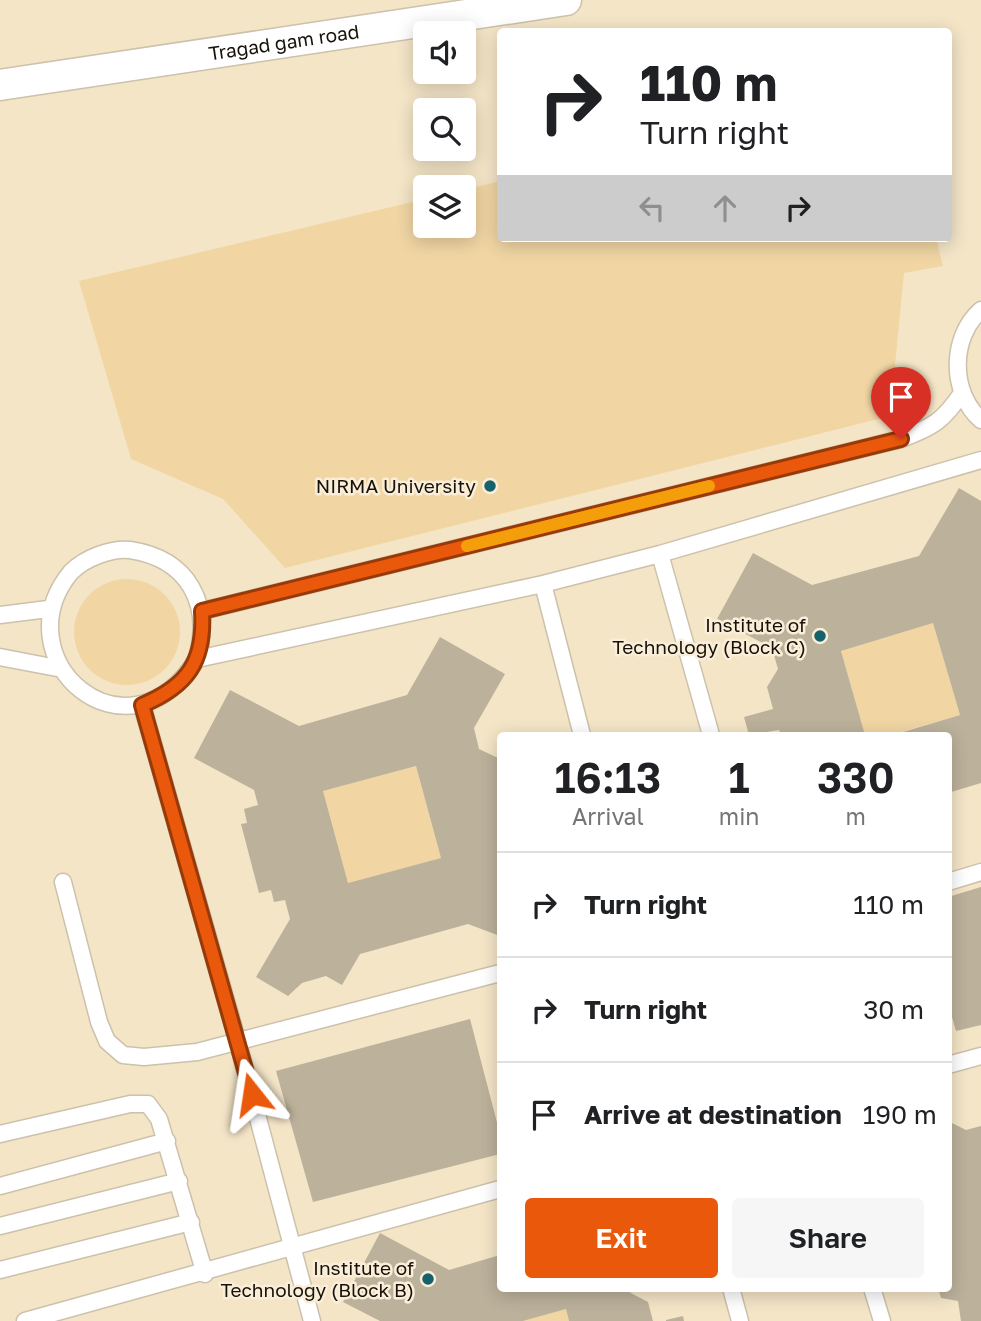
<!DOCTYPE html>
<style>
:root{--surface:#fff;--page:#f6f6f6;--text:#202124;--muted:#757577;--line:#e0e0e0;--accent:#ea580c}
body{margin:0;font-family:"Golos Text",sans-serif;background:var(--page);color:var(--text);height:100vh;display:flex;flex-direction:column;font-size:26px;white-space:nowrap}
*{box-sizing:border-box;margin:0}
p{font-size:23px;color:var(--muted)}
.icon{flex:none;width:38px;height:38px;fill:none;stroke:currentColor;stroke-width:2;stroke-linecap:round;stroke-linejoin:round}
.map{position:relative;flex:1;overflow:hidden}
.details{position:absolute;left:497px;top:732px;width:455px;height:560px;display:flex;flex-direction:column;background:var(--surface);border-radius:7px;box-shadow:0 4px 18px #0003}
.details>*{flex:none}
.top-card{position:absolute;left:497px;top:28px;width:455px;height:214px;border-radius:7px;box-shadow:0 4px 18px #0003;background:#fff;color:var(--text);overflow:hidden}
.tools{position:absolute;left:413px;top:21px;display:grid;gap:14px}
.tools a{display:grid;place-items:center;width:63px;height:63px;border-radius:7px;background:var(--surface);box-shadow:0 4px 18px #0003;font-size:35px}
.pin{position:absolute;display:grid;place-items:center;width:60px;height:60px;color:#fff;margin:-72px -30px;border-radius:50% 50% 50% 0;rotate:-45deg;box-shadow:0 0 7px #0007}
.pin .icon{rotate:45deg}
.me{position:absolute;width:77px;margin:-38px;rotate:345deg;stroke-linejoin:round;filter:drop-shadow(0 0 5px #0008)}
.turn{display:flex;align-items:center;gap:24px;height:147px;padding:0 28px;font-size:32px}
.turn .icon{width:91px;height:91px;stroke-width:2.5}
.turn b{display:block;font-size:49px;line-height:60px}
.lanes{display:flex;align-items:center;height:66px;padding:0 28px;background:#0003;justify-content:center;gap:35px;direction:ltr}
.lanes .off{opacity:.35}
.eta{display:flex;justify-content:space-evenly;align-items:center;height:119px;text-align:center}
.eta b{font-size:42px;font-weight:600;line-height:49px}
.action{display:flex;gap:14px;margin-top:auto;padding:14px 28px}
.action a{flex:1;height:80px;border-radius:7px;background:var(--accent);color:#fff;font-size:28px;font-weight:600;line-height:80px;text-align:center}
.action a+a{background:var(--page);color:var(--text)}
ul{padding:0;list-style:none}
li{display:flex;align-items:center;gap:21px;height:105px;padding:0 28px;border-top:2px solid var(--line)}
li div{flex:1}
li b{display:block;font-size:26px}
li em{font-style:normal}
.map>svg:first-child{display:block}
.built{fill:#f4e5c7;fill-rule:evenodd}
.green{fill:#f1d6a4}
.building{fill:#bcb19b;fill-rule:evenodd}
.lines{fill:none;stroke-linecap:round;stroke-linejoin:round}
.service-casing{stroke:#ccc1ab;stroke-width:19}
.minor-casing{stroke:#ccc1ab;stroke-width:33}
.service{stroke:#fff;stroke-width:16}
.minor{stroke:#fff;stroke-width:30}
.route-casing{stroke:#983908;stroke-width:18}
.route{stroke:#ea580c;stroke-width:12}
.slow{stroke:#f59e0b;stroke-width:12}
.poi-dot{fill:#15626c;stroke:#fbeed8;stroke-width:2.5}
.labels{text-anchor:middle;stroke-width:5;stroke-linejoin:round;paint-order:stroke}
.street-label{font-size:19px;fill:#16120a;stroke:#fbeed8}
.poi-label{font-size:19px;fill:#16120a;stroke:#fbeed8;text-anchor:end}
</style>
<div class="map">
<svg width="981" height="1321" viewBox="0 0 981 1321">
<rect width="100%" height="100%" fill="#fbeed8"/>
<path class="built" d="M 0,0 L 981,0 L 981,1321 L 0,1321 ZM 500,32 L 948,32 L 948,238 L 500,238 ZM 425,33 L 464,33 L 464,72 L 425,72 ZM 425,110 L 464,110 L 464,149 L 425,149 ZM 425,187 L 464,187 L 464,226 L 425,226 ZM 500,735 L 948,735 L 948,1288 L 500,1288 Z"/>
<path class="green" d="M 500,181 L 500,238 L 936,238 L 943,266 L 904,273 L 890,416 L 285,568 L 223,499 L 131,459 L 79,281 L 425,199 L 425,226 L 464,226 L 464,190 Z
M74 632a53 53 0 1 1 106 0a53 53 0 1 1-106 0Z
M 933,623 L 960,715 L 890,735 L 865,735 L 841,651 Z
M 416,766 L 441,858 L 348,883 L 323,791 Z
M 566,1309 L 569,1321 L 523,1321 Z"/>
<path class="building" d="M 959,488 L 981,501 L 981,783 L 948,793 L 948,735 L 893,735 L 960,715 L 933,623 L 841,651 L 865,735 L 781,735 L 779,730 L 749,735 L 744,717 L 773,709 L 767,687 L 778,669 L 772,648 L 717,619 L 753,553 L 812,585 L 919,556 Z
M 440,637 L 505,674 L 474,728 L 479,749 L 498,758 L 500,767 L 500,936 L 468,924 L 360,954 L 342,985 L 326,976 L 302,983 L 288,996 L 256,977 L 290,919 L 285,900 L 274,902 L 271,890 L 259,893 L 241,824 L 247,823 L 244,809 L 258,805 L 254,790 L 194,758 L 230,690 L 299,726 L 407,695 ZM 416,766 L 441,858 L 348,883 L 323,791 Z
M 981,887 L 981,1025 L 956,1031 L 948,1003 L 948,897 Z
M 470,1019 L 500,1134 L 500,1154 L 313,1202 L 276,1071 Z
M 948,1121 L 966,1130 L 981,1126 L 981,1321 L 961,1321 L 958,1301 L 941,1298 L 938,1288 L 948,1288 Z
M 380,1233 L 449,1270 L 500,1255 L 500,1288 L 628,1288 L 629,1292 L 648,1302 L 653,1321 L 569,1321 L 566,1309 L 523,1321 L 380,1321 L 343,1302 Z
M 683,1316 L 684,1321 L 666,1321 L 666,1320 Z"/>
<g class="lines">
<g class="service-casing">
<path id="service" d="M 981,310 C 950,337 950,393 981,420
M 660,554 L 711,735
M 543,584 L 582,735
M 202,611 L 901,439 C 933,427 943,421 962,393
M 0,615 L 48,609
M 0,657 L 57,668
M 197,659 C 212,604 189,559 130,550 C 111,548 85,558 71,572 C 0,658 126,771 197,659 L 543,584 L 660,554 L 981,460
M 142,705 L 238,1043 L 312,1321
M 63,882 L 99,1022 L 107,1041 L 123,1055 L 144,1057 L 197,1052 L 500,973
M 948,882 L 981,872
M 948,1065 L 981,1056
M 0,1134 L 130,1104 L 148,1104 L 159,1119 L 205,1274
M 0,1186 L 167,1141
M 0,1226 L 179,1181
M 0,1270 L 191,1222
M 731,1288 L 740,1321
M 872,1288 L 882,1321
M 25,1321 L 500,1189"/>
</g>
<g class="minor-casing">
<g id="minor">
<path id="s1" d="M 0,85 L 566,0"/>
</g>
</g>
<use href="#service" class="service"/>
<use href="#minor" class="minor"/>
</g>
<g class="lines">
<g class="route-casing">
<path id="route" d="M 252,1094 L 142,705 C 188,686 205,661 202,611 L 901,439"/>
</g>
<use href="#route" class="route"/>
<path class="slow" d="M 467,546 L 709,486"/>
</g>
<g class="poi-dot">
<circle cx="490" cy="486" r="7"/>
<circle cx="820" cy="636" r="7"/>
<circle cx="428" cy="1279" r="7"/>
</g>
<g class="labels">
<g class="street-label">
<text dy="7" stroke="none"><textPath href="#s1" startOffset="287">Tragad gam road</textPath></text>
</g>
<g class="poi-label">
<text x="476" y="493">NIRMA University</text>
<text x="806" y="632">Institute of<tspan x="806" dy="22">Technology (Block C)</tspan></text>
<text x="414" y="1275">Institute of<tspan x="414" dy="22">Technology (Block B)</tspan></text>
</g>
</g>
</svg>
<div class="tools">
<a><svg class="icon" aria-label="sound" viewBox="0 0 24 24"><path d="M4 9h4l5-4v14l-5-4H4zM17 9q2 3 0 6"/></svg></a>
<a><svg class="icon" aria-label="search" viewBox="0 0 24 24"><circle cx="10" cy="10" r="6"/><path d="M15 15l6 6"/></svg></a>
<a><svg class="icon" aria-label="layers" viewBox="0 0 24 24"><path d="M12 4l9 5-9 5-9-5zM3 14l9 5 9-5"/></svg></a>
</div>
<div class="pin" style="left:901px;top:439px;background:#d93025"><svg class="icon" aria-label="arrive" viewBox="0 0 24 24"><path d="M6 21V4h12l-3 4 3 4H6"/></svg></div>
<svg class="me" style="left:252px;top:1094px" viewBox="-20 -20 40 40"><path d="M0-17L14 15 0 8-14 15z" fill="#ea580c" stroke="#fff" stroke-width="4"/></svg>
<div class="top-card">
<div class="turn"><svg class="icon" aria-label="right" viewBox="0 0 24 24"><path d="M7 20v-9h11M14 6l5 5-5 5"/></svg><div><b>110 m</b>Turn right</div></div>
<div class="lanes"><svg class="icon off" aria-label="left" viewBox="0 0 24 24"><path d="M17 20v-9H6M10 6l-5 5 5 5"/></svg><svg class="icon off" aria-label="ahead" viewBox="0 0 24 24"><path d="M12 20V5M6 11l6-6 6 6"/></svg><svg class="icon" aria-label="right" viewBox="0 0 24 24"><path d="M7 20v-9h11M14 6l5 5-5 5"/></svg></div>
</div>
<section class="details">
<div class="eta">
<div><b>16:13</b><p>Arrival</p></div>
<div><b>1</b><p>min</p></div>
<div><b>330</b><p>m</p></div>
</div>
<ul>
<li><svg class="icon" aria-label="right" viewBox="0 0 24 24"><path d="M7 20v-9h11M14 6l5 5-5 5"/></svg><div><b>Turn right</b></div><em>110 m</em></li>
<li><svg class="icon" aria-label="right" viewBox="0 0 24 24"><path d="M7 20v-9h11M14 6l5 5-5 5"/></svg><div><b>Turn right</b></div><em>30 m</em></li>
<li><svg class="icon" aria-label="arrive" viewBox="0 0 24 24"><path d="M6 21V4h12l-3 4 3 4H6"/></svg><div><b>Arrive at destination</b></div><em>190 m</em></li>
</ul>
<div class="action"><a>Exit</a><a>Share</a></div>
</section>
</div>
